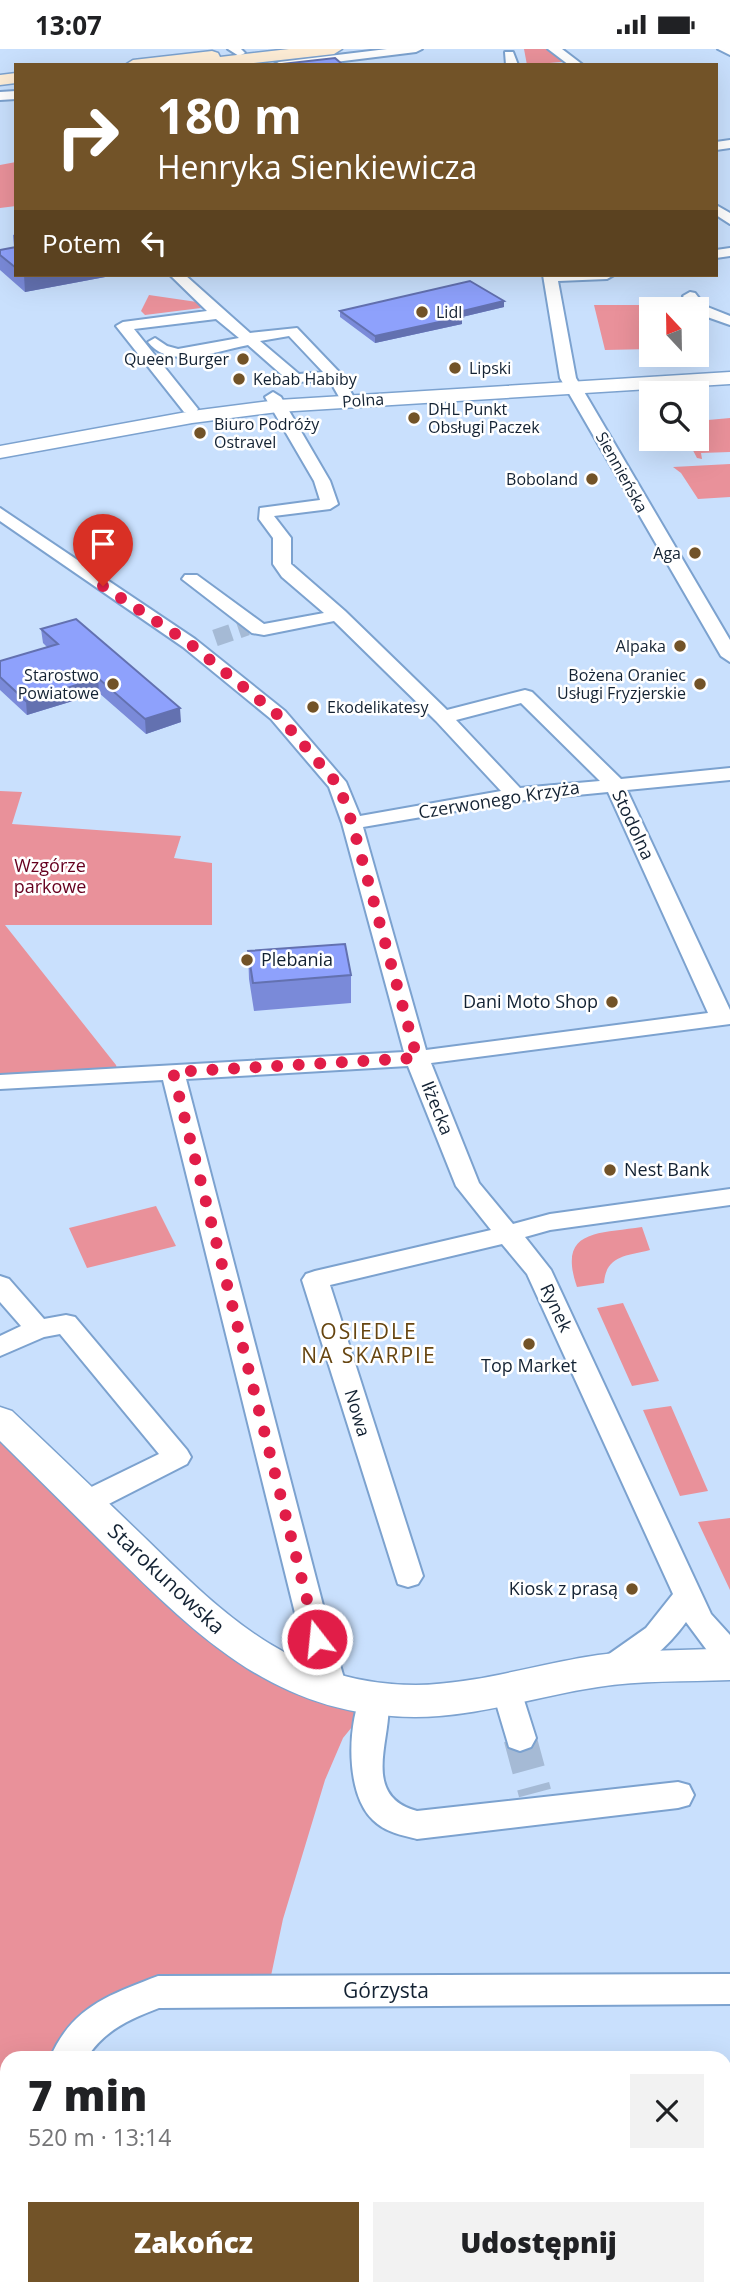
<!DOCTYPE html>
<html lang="pl">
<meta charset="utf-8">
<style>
:root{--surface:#fff;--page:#f2f2f2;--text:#202124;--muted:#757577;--accent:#725328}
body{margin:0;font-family:"Open Sans",sans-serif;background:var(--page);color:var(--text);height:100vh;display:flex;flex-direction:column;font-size:26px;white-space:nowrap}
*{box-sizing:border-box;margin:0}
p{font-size:23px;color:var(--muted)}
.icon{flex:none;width:38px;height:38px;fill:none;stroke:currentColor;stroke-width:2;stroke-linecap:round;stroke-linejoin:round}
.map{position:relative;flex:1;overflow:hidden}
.sheet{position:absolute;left:0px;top:2002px;width:732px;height:245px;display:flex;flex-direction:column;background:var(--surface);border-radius:21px 21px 0 0;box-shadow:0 7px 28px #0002}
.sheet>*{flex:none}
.guide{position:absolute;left:14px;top:14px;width:704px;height:214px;border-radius:0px;box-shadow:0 7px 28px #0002;background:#725328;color:#fff;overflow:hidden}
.needle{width:46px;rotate:338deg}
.buttons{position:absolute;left:639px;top:248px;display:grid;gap:14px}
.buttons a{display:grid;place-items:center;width:70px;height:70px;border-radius:0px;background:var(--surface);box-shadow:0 7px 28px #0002;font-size:35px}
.pin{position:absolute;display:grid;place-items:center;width:60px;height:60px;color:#fff;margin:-72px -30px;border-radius:50% 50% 50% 0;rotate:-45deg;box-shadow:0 0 7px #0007}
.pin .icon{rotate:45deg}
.me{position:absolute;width:77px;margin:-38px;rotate:344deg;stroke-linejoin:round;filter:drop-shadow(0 0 5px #0008)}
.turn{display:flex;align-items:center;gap:24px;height:147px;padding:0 28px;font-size:32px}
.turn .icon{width:91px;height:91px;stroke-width:2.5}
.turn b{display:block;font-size:49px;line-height:60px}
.then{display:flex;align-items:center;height:66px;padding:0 28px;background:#0003;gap:14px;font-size:26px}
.round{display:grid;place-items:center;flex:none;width:74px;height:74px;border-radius:0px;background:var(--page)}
.head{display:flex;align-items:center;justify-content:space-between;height:119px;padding:0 28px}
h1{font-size:42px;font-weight:800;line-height:52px}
.cta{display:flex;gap:14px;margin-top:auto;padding:14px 28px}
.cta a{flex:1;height:80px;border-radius:0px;background:var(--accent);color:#fff;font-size:28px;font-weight:800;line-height:80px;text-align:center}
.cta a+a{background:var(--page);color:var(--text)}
.status{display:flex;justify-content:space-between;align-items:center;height:49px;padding:0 35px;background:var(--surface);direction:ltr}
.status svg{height:19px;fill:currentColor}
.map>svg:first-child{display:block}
.green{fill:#e9919a}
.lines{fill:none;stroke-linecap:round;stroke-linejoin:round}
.minor-tunnel-far1{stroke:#a5bad5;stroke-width:17;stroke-dasharray:17 8;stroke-linecap:butt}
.minor-tunnel{stroke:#a5bad5;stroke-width:33;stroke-dasharray:33 17;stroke-linecap:butt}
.minor-casing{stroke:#7ca2cf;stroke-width:4}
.tertiary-casing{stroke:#7ca2cf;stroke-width:3}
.secondary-casing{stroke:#7ca2cf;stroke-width:3}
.minor{fill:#fff;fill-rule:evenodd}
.tertiary{fill:#fff;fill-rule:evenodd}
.secondary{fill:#feedd6;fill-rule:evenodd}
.wall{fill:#7a8ad9}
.shaded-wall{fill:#6371b0}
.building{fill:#8ea1fc;stroke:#6371b0;stroke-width:2}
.route{stroke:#e11d48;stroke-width:12;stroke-dasharray:0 21.6}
.poi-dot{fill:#725328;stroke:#fff;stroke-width:2.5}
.labels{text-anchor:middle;stroke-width:5;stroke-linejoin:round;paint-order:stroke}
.far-poi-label{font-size:16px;fill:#132233;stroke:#fff;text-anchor:start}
.far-street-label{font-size:16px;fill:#132233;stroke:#fff}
.street-label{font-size:18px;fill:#132233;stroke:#fff}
.park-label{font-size:18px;fill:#66001f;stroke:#fff}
.poi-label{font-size:18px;fill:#132233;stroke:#fff;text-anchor:start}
.quarter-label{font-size:21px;letter-spacing:2px;fill:#664510;stroke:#fff}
.near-street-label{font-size:21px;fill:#132233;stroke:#fff}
</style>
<div class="status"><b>13:07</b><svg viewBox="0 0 49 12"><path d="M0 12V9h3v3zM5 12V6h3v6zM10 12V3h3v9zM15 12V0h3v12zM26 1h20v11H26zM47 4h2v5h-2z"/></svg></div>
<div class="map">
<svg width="730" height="2247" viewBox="0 0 730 2247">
<rect width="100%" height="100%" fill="#c9e0fd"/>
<path class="green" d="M 524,0 L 554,0 L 572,12 L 527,16 Z
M 16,113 L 16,157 L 0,159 L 0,116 Z
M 149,246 L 197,253 L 201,259 L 145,266 L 141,262 Z
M 594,256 L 651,256 L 651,300 L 605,301 Z
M 730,369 L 730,403 L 701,404 L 702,410 L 697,409 L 687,390 L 696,390 L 697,372 Z
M 730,415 L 730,448 L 698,450 L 681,424 L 673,418 Z
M 0,742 L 22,743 L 12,775 L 181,787 L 174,809 L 212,814 L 212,876 L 5,876 L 116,1016 L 119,1026 L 0,1033 Z
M 156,1157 L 176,1197 L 87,1219 L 69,1179 Z
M 642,1178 L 650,1201 C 627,1207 606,1206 604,1234 L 577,1238 C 557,1180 598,1185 642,1178 Z
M 623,1254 L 659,1332 L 632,1337 L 597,1259 Z
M 671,1357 L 708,1442 L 680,1447 L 643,1361 Z
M 0,1371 L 197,1563 L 374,1651 L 343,1689 L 325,1731 L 283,1870 L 268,1941 L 157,1943 L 67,2009 L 7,2009 L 7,2240 L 50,2240 L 43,2247 L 0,2247 Z
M 730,1469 L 730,1541 L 698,1473 Z"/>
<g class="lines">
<path class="minor-tunnel-far1" d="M 215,589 L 247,578"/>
<path class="minor-tunnel" d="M 520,1689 L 535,1744"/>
<g class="minor-casing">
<path id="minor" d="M 228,0 L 241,0 L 245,4 L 239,7 Z
M 387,0 L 422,0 L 416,3 L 311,16 L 273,16 L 279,13 Z
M 548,0 L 562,0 L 583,16 L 569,16 Z
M 718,0 L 730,0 L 730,6 Z
M 505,3 L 513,3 L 518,16 L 506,16 Z
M 16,42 L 16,50 L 0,51 L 0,43 Z
M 730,91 L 730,99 L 716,101 L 716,93 Z
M 716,156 L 730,164 L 730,175 L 716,166 Z
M 730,199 L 730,207 L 716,209 L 716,201 Z
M 170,226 L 185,226 L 250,284 L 297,279 L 340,324 L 356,352 L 353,355 L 343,355 L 330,332 L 290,333 L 248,296 C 218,302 169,321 148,293 L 155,289 L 167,297 L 178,300 L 239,289 L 216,270 L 134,280 L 198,360 L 196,363 L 184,363 L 116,277 L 123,273 L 207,262 ZM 289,287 L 323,323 L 299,325 L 260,292 Z
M 543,226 L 614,226 L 607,230 L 558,232 L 576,329 L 730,591 L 730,613 L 721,607 L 560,329 Z
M 690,243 L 695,244 L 705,257 L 730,267 L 730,276 L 696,264 L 683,247 Z
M 273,343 L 281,348 L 330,432 L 338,455 L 330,460 L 274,467 L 291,489 L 291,515 L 345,562 L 447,661 L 525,641 L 532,643 L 621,730 L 730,719 L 730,731 L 627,741 L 730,961 L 730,975 L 431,1014 L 479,1134 L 513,1175 L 550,1165 L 730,1140 L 730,1156 L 550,1181 L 525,1188 L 551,1221 L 711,1565 L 730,1586 L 730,1614 L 709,1604 L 686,1573 C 668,1598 642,1621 613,1631 L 602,1628 L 598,1619 L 602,1610 L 646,1579 L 673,1545 L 527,1225 L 502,1195 L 330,1236 L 423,1527 L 418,1535 L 408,1538 L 398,1535 L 302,1231 L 306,1225 L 315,1222 L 491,1181 L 456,1137 L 408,1017 L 186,1030 L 325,1564 L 348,1643 L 344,1652 L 333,1655 L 322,1652 L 295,1564 L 163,1031 L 0,1040 L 0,1026 L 404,1003 L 342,774 L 329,738 L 271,670 L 183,598 L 0,472 L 0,459 L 195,590 L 285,662 L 346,733 L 360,767 L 501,742 L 436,672 L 334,572 L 264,586 L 252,584 L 182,530 L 185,526 L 197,526 L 264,575 L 324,564 L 282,528 L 273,515 L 273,489 L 259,470 L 260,459 L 320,451 L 314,432 L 265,348 ZM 521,654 L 600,732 L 520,739 L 456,671 ZM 608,743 L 708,964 L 426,1001 L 363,778 L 515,752 Z
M 0,1227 L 9,1230 L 44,1270 L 66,1266 L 75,1268 L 187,1401 L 191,1408 L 187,1415 L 95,1462 L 85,1465 L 75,1462 L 71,1454 L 75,1446 L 159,1405 L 60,1285 L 44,1288 L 0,1307 L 0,1287 L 21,1277 L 0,1253 Z
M 507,1629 L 518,1632 L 536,1689 L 531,1698 L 520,1702 L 509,1698 L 492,1641 L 496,1632 Z
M 374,1638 L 385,1642 C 401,1675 353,1745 417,1762 L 678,1733 L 689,1736 L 694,1746 L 689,1756 L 678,1759 L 417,1790 C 401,1786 385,1783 373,1771 C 345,1745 347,1674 363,1642 Z
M 730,1925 L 730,1955 L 159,1959 C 130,1970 103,1982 87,2009 L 50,2009 C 72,1958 109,1946 158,1927 Z
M 724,2121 L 730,2121 L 730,2157 L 724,2157 Z"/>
</g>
<g class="tertiary-casing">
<path id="tertiary" d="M 730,323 L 730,335 L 278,363 L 192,374 L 0,409 L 0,397 L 192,362 L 278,351 Z
M 0,1358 L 12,1362 C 56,1403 99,1445 142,1486 C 224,1566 293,1636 416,1636 C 478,1635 537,1615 598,1606 C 642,1600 686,1602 730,1599 L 730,1631 C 686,1633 641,1631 598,1638 C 537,1647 478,1668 415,1668 C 283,1668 205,1595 117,1508 C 78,1469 39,1431 0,1392 Z"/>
</g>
<g class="secondary-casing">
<path id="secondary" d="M 289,0 L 342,0 L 334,5 L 236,16 L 125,16 L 133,11 L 212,2 L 218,4 L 220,8 Z
M 16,24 L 16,34 L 0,36 L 0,26 Z"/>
</g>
<use href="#minor" class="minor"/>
<use href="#tertiary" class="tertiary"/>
<use href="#secondary" class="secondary"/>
</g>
<path class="wall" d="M 16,185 L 16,226 L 116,226 L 25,243 L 0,221 L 0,201 L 14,198 L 13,186 Z
M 504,252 L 504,258 L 462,268 L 462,275 L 375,294 L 340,268 L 340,262 Z
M 41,580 L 181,673 L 146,685 L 99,644 L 27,666 L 0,641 L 0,612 L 47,598 L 43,594 Z
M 248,902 L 351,926 L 351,954 L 254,962 L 249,930 Z"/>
<path class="shaded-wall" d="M 24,226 L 116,226 L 25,243 Z
M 504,252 L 504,258 L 462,268 L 462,275 L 375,294 L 375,287 L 455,264 Z
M 98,629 L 99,644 L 27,666 L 26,652 Z
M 180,659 L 181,673 L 146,685 L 145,670 Z"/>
<path class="building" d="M 335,9 L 343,16 L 273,16 Z
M 16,198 L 16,219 L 0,206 L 0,201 Z
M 470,232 L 504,252 L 455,264 L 462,268 L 375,287 L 340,262 Z
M 76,570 L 180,659 L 145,670 L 98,629 L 26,652 L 0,628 L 0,612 L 58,595 L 41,580 Z
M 345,895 L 351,926 L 253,934 L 248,902 Z"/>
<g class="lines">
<path class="route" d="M 103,537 L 189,594 L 278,666 L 339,737 L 352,774 L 417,1009 L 173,1023 L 317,1590"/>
</g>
<g class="poi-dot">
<circle cx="422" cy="263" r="7"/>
<circle cx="243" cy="310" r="7"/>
<circle cx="455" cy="319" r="7"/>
<circle cx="239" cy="330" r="7"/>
<circle cx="414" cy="369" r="7"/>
<circle cx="200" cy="384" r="7"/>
<circle cx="592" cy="430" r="7"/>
<circle cx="695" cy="504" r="7"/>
<circle cx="680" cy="597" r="7"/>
<circle cx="113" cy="635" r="7"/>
<circle cx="700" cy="635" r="7"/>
<circle cx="313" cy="658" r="7"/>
<circle cx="247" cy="911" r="7"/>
<circle cx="612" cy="953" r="7"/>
<circle cx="610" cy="1121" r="7"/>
<circle cx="529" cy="1295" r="7"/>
<circle cx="632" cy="1540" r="7"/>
</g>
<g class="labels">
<g class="far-poi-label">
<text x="436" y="269">Lidl</text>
<text x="229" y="316" text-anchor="end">Queen Burger</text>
<text x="469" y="325">Lipski</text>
<text x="253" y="336">Kebab Habiby</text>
<text x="428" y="366">DHL Punkt<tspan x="428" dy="18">Obsługi Paczek</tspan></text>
<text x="214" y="381">Biuro Podróży<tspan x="214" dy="18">Ostravel</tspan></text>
<text x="578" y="436" text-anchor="end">Boboland</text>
<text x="681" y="510" text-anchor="end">Aga</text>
<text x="666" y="603" text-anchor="end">Alpaka</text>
<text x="99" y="632" text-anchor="end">Starostwo<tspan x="99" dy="18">Powiatowe</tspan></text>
<text x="686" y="632" text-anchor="end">Bożena Oraniec<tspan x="686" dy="18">Usługi Fryzjerskie</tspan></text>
<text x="327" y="664">Ekodelikatesy</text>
</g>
<g class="far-street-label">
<text transform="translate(363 351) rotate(-4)" y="6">Polna</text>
<text transform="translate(622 423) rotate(61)" y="6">Siennieńska</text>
</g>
<g class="street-label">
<text transform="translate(499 751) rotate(-9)" y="6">Czerwonego Krzyża</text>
<text transform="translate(633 776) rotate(65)" y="6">Stodolna</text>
<text transform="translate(437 1059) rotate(68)" y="6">Iłżecka</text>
<text transform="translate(556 1259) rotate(65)" y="6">Rynek</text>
<text transform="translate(357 1364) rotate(73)" y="6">Nowa</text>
</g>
<g class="park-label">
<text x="50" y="823">Wzgórze<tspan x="50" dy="21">parkowe</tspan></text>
</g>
<g class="poi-label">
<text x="261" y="917">Plebania</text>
<text x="598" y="959" text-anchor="end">Dani Moto Shop</text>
<text x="624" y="1127">Nest Bank</text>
<text x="529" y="1323" text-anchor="middle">Top Market</text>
<text x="618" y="1546" text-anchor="end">Kiosk z prasą</text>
</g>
<g class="quarter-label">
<text x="369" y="1290">OSIEDLE<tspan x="369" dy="24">NA SKARPIE</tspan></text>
</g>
<g class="near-street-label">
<text transform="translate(166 1530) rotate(43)" y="7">Starokunowska</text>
<text x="386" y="1949">Górzysta</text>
</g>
</g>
</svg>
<div class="buttons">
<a><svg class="needle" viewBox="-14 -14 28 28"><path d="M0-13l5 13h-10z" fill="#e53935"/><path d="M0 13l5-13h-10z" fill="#757577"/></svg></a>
<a><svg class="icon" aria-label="search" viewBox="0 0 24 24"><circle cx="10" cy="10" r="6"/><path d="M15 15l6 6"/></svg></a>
</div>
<div class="pin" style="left:103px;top:537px;background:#d93025"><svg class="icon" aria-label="arrive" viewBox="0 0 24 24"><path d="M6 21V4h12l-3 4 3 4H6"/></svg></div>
<svg class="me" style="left:317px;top:1590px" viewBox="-20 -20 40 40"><circle r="17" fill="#e11d48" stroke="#fff" stroke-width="3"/><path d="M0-11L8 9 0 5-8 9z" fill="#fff"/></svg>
<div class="guide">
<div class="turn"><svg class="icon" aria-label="right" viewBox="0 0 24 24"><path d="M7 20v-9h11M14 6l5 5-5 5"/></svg><div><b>180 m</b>Henryka Sienkiewicza</div></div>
<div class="then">Potem<svg class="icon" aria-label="left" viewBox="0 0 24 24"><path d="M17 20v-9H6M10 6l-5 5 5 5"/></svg></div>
</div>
<section class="sheet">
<div class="head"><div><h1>7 min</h1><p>520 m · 13:14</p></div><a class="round"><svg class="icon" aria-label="close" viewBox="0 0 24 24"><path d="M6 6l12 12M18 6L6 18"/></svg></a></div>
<div class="cta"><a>Zakończ</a><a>Udostępnij</a></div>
</section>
</div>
